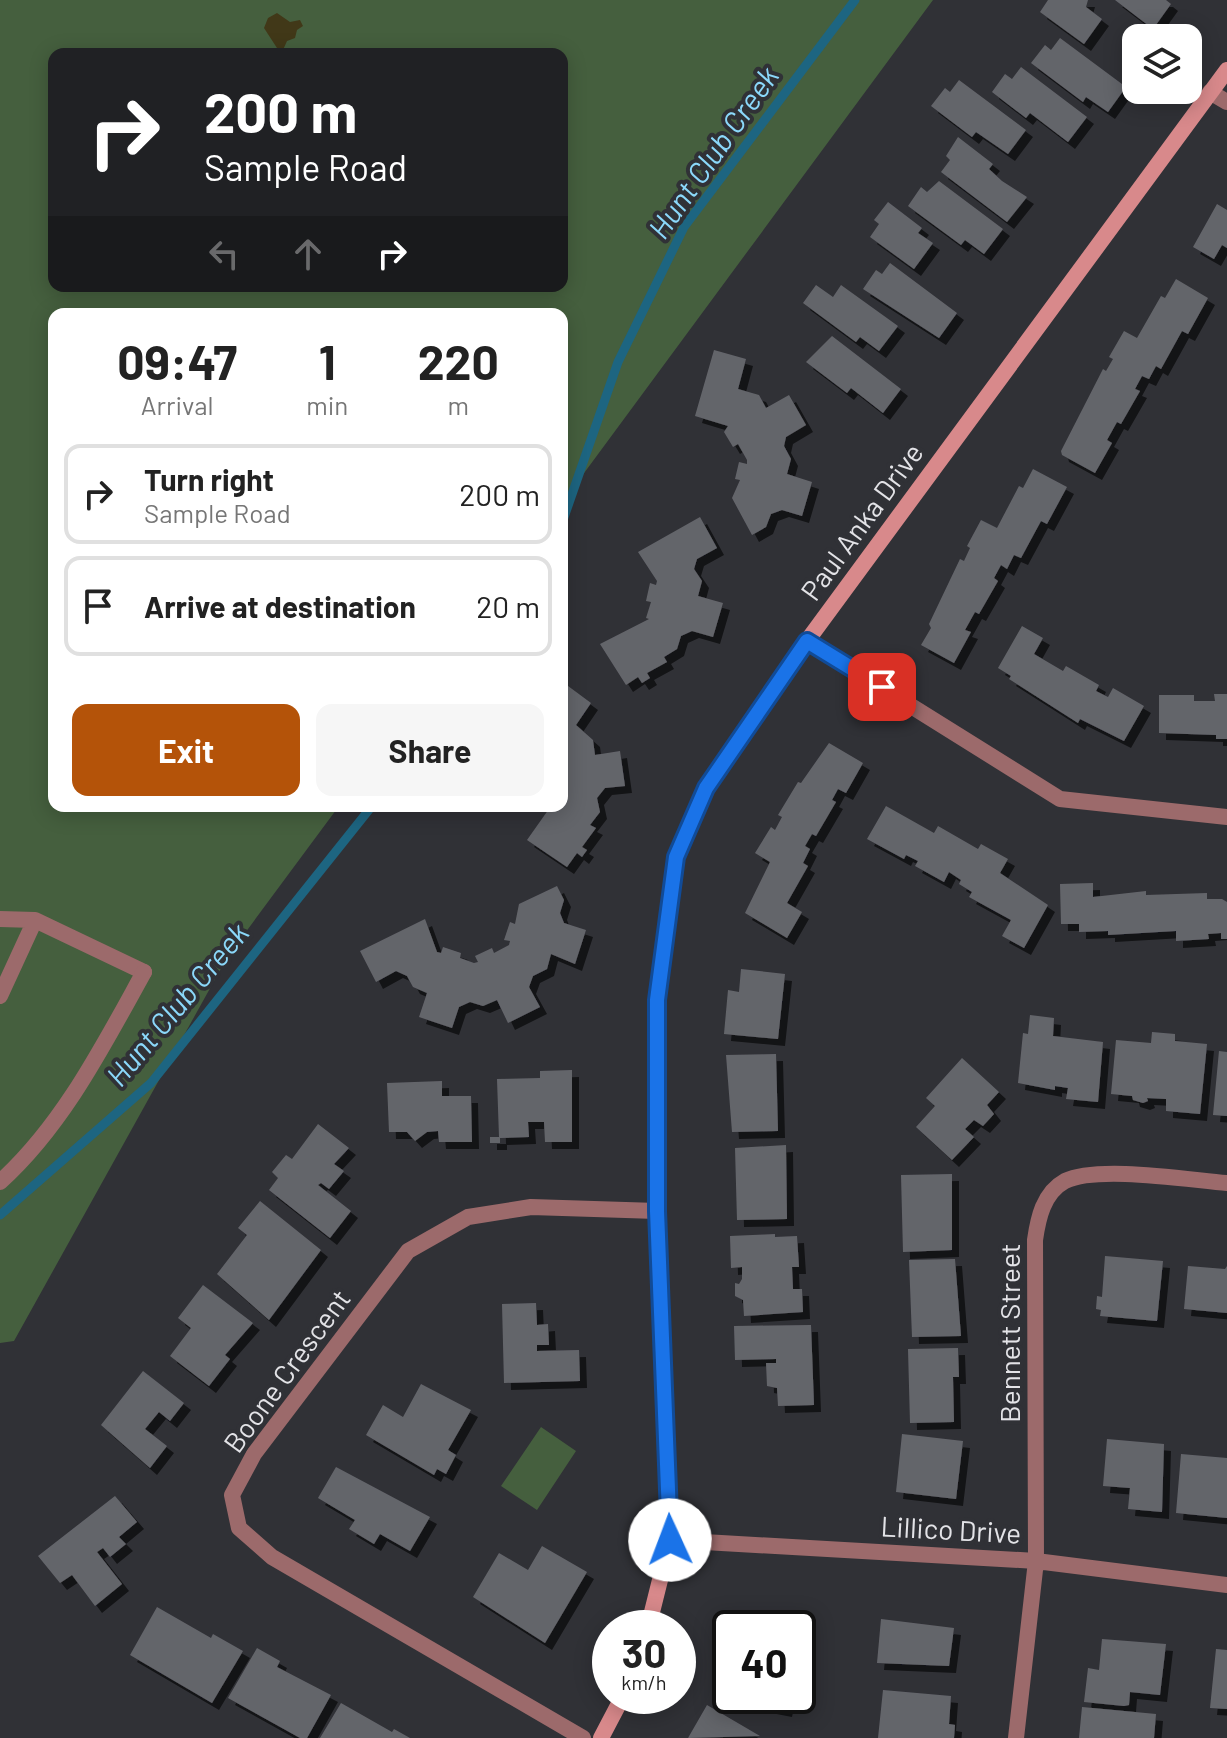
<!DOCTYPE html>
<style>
:root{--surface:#fff;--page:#f6f6f6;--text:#222;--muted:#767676;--line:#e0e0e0;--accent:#b45309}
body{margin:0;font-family:Barlow,sans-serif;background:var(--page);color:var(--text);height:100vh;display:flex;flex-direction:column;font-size:30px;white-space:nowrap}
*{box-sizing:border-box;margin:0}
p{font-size:26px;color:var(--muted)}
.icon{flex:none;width:44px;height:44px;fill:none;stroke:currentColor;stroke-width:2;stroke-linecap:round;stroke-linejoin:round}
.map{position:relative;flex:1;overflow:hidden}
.sheet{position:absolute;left:48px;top:308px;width:520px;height:504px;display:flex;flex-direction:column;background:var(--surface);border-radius:16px;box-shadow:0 4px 20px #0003}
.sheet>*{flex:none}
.hud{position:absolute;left:48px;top:48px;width:520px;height:244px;border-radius:16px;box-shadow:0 4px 20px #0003;background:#202124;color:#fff;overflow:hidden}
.controls{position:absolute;left:1122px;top:24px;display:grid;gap:16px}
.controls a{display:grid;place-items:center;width:80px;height:80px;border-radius:16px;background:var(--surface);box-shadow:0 4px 20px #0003;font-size:40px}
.speed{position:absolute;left:592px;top:1610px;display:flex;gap:16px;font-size:40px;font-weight:700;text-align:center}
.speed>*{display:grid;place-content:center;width:104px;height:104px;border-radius:50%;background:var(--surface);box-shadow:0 4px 20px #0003;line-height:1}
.speed small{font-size:20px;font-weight:400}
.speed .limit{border:4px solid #111;border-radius:12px;background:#fff;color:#111}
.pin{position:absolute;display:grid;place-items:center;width:68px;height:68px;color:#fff;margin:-34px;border-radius:16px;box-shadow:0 4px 12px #0006}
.me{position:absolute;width:88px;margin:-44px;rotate:358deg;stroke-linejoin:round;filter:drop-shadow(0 0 6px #0008)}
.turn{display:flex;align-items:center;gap:28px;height:168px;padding:0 24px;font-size:36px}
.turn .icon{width:104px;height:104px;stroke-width:2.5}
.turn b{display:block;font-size:56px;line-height:68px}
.lanes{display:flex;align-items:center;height:76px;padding:0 24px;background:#0003;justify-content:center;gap:40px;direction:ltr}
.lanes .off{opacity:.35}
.eta{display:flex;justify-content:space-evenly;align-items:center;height:136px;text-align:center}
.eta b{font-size:48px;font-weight:700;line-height:56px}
.button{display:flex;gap:16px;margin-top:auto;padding:16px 24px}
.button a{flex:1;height:92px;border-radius:16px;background:var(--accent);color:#fff;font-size:32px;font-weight:700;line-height:92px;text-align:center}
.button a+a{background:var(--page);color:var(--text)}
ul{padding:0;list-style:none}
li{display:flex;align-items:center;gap:24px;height:100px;margin:0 16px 12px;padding:0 8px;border:4px solid var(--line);border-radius:16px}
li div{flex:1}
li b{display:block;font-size:30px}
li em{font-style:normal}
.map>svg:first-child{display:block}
.green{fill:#455f3e;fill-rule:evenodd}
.sand{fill:#413818}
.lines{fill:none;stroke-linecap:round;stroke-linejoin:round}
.stream{stroke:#1d6581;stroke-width:9}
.building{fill:#64656b;filter:url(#shadow)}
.lane{stroke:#9c6a6b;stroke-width:16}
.street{stroke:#9c6a6b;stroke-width:16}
.secondary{stroke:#d8898b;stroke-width:16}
.route-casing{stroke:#114b97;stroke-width:20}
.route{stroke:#1a73e8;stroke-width:14}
.labels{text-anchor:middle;stroke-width:8;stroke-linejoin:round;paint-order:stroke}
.street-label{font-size:28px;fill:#e3e3e7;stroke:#303136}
.water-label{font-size:30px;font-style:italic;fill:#8bd8fa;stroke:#303136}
</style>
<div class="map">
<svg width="1227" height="1738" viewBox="0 0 1227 1738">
<defs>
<filter id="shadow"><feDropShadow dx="7" dy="7" stdDeviation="0" flood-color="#0009"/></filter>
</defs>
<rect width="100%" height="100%" fill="#303136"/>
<path class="green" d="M 0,0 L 933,0 L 562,503 L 562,314 L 54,314 L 54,806 L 339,806 L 228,956 L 14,1341 L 0,1343 ZM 54,54 L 562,54 L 562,286 L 54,286 Z
M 541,1427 L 576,1451 L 537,1510 L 501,1486 Z"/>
<path class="sand" d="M 277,13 L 290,22 L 300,20 L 303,26 L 297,30 L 295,38 L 287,41 L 283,50 L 277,48 L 264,28 L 268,18 Z"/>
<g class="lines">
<path class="stream" d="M 562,523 L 618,362 L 684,227 L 855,0
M 0,1215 L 151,1083 L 372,806"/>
</g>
<path class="building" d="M 1048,0 L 1088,0 L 1086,7 L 1102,19 L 1084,44 L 1040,12 Z
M 1115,0 L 1166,0 L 1171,4 L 1153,29 Z
M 1060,38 L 1126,87 L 1108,112 L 1086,97 L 1083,102 L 1031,63 L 1045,45 L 1051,50 Z
M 1021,67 L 1087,117 L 1068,142 L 1030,113 L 1026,118 L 992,92 L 1005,74 L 1012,79 Z
M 959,80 L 1026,130 L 1008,154 L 976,132 L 972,137 L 931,106 L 945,88 L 950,92 Z
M 958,137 L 993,164 L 989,169 L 1002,181 L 1027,197 L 1007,222 L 941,172 L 950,160 L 946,156 Z
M 939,181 L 1003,229 L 984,254 L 965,240 L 961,245 L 908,206 L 921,187 L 927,192 Z
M 888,202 L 922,228 L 918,233 L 933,243 L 914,269 L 870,237 L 879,224 L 874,220 Z
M 1217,204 L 1227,210 L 1227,248 L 1222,245 L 1214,259 L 1193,247 Z
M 890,263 L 957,313 L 939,338 L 863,289 L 876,270 L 882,274 Z
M 1176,279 L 1208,298 L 1188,334 L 1182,331 L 1161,369 L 1156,366 L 1149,379 L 1142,376 L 1135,389 L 1140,391 L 1121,424 L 1117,422 L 1107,440 L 1112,443 L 1095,473 L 1062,455 L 1061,451 L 1103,369 L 1106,371 L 1113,359 L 1109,357 L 1124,331 L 1137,338 L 1161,296 L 1165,298 Z
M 816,285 L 833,297 L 841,285 L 898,326 L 879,351 L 860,337 L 856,342 L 803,303 Z
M 832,336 L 901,389 L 883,413 L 851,388 L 847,393 L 806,362 Z
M 714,350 L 746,359 L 738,389 L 759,395 L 766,408 L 789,395 L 806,425 L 786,437 L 784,446 L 791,459 L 787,474 L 812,482 L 802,516 L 782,510 L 771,514 L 766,527 L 752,535 L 732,498 L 740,480 L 735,479 L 739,462 L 747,464 L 747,460 L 738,444 L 733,447 L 724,432 L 728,426 L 695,416 Z
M 1033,469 L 1067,487 L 1047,524 L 1041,521 L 1021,558 L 1014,555 L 1007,569 L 1001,565 L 994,578 L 998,581 L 979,614 L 975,612 L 965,630 L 971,632 L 954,663 L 921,645 L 931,628 L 929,624 L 960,559 L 964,561 L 970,548 L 967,546 L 981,520 L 997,528 L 1019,486 L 1023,488 Z
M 700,517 L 717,548 L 697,559 L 694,569 L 702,581 L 698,596 L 723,603 L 713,637 L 692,631 L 681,636 L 677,649 L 664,657 L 667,662 L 647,673 L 650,678 L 642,683 L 638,677 L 626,685 L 600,644 L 649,619 L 646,618 L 651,602 L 646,601 L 650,583 L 656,585 L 657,581 L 638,552 Z
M 1022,626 L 1043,638 L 1034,654 L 1063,671 L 1066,666 L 1099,685 L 1096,691 L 1108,697 L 1113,688 L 1144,706 L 1124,741 L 1080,719 L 1078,723 L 1009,679 L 1011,676 L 998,668 Z
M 564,683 L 591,703 L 576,725 L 593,740 L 595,755 L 620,751 L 625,786 L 605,788 L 597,798 L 600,812 L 590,825 L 596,828 L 582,847 L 587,850 L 582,857 L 577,853 L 567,867 L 527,840 L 551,806 L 562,806 Z
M 1214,694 L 1227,694 L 1227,739 L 1216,739 L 1216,735 L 1159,733 L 1159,695 L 1194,695 L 1194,701 L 1215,701 Z
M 829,743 L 863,763 L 846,793 L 838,789 L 832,800 L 836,802 L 816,836 L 812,834 L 805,846 L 810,849 L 803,863 L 808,866 L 787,903 L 802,912 L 787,938 L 745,913 L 770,862 L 755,853 L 771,827 L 775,830 L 782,817 L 778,815 L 798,782 L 801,783 Z
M 886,806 L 934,833 L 938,826 L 978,849 L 981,844 L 1008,859 L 1000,873 L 1048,905 L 1024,948 L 1002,936 L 1011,920 L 969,897 L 972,892 L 959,884 L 961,880 L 949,872 L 944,882 L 915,866 L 918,861 L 906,855 L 904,859 L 867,839 Z
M 1093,883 L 1093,897 L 1146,891 L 1146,895 L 1207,893 L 1207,899 L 1222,899 L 1227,902 L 1227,939 L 1221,939 L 1221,933 L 1208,934 L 1209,939 L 1176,941 L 1176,931 L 1108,935 L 1108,931 L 1079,932 L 1079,924 L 1061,924 L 1060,884 Z
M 557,886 L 564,900 L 560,913 L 564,923 L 586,930 L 575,964 L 551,954 L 547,969 L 533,976 L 529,987 L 540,1007 L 508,1023 L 497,1000 L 483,1006 L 470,1002 L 459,1007 L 452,1028 L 419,1017 L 427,993 L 413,987 L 407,976 L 396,971 L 376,982 L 360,951 L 425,919 L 437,952 L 441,953 L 443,947 L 461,953 L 460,958 L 474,963 L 478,962 L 475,956 L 492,948 L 494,953 L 509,945 L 510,941 L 504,940 L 510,922 L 515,924 L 519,904 Z
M 741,969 L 785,974 L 778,1039 L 724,1034 L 728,990 L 739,992 Z
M 1030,1015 L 1054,1018 L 1053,1036 L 1103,1042 L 1098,1102 L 1066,1099 L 1068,1088 L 1055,1086 L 1055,1090 L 1018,1083 L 1023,1033 L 1028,1034 Z
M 1152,1032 L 1175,1034 L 1175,1041 L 1207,1044 L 1200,1114 L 1166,1111 L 1166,1099 L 1147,1098 L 1148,1101 L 1143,1103 L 1133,1100 L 1132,1096 L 1111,1094 L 1116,1040 L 1151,1043 Z
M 1219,1051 L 1227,1052 L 1227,1116 L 1213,1115 Z
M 776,1054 L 778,1131 L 732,1132 L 726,1055 Z
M 962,1058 L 999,1092 L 987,1105 L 994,1114 L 983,1126 L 974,1120 L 965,1129 L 974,1137 L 952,1160 L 916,1127 L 935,1106 L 926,1098 Z
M 572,1070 L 572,1142 L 545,1142 L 544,1122 L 528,1122 L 529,1137 L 500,1138 L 500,1143 L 490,1143 L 490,1137 L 499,1137 L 497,1079 L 540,1078 L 540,1071 Z
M 442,1081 L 442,1096 L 471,1096 L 472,1142 L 439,1142 L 438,1131 L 427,1132 L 415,1141 L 407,1132 L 389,1132 L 387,1083 Z
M 318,1124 L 349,1148 L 334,1164 L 344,1171 L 329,1189 L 321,1183 L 318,1185 L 351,1211 L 330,1238 L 269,1190 L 278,1178 L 272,1172 L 286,1155 L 292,1159 Z
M 786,1145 L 787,1219 L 737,1220 L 735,1148 Z
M 952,1174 L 952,1250 L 903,1252 L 901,1175 Z
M 260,1201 L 321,1250 L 269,1320 L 217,1274 L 247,1235 L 238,1228 Z
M 775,1234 L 775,1237 L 797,1236 L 799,1267 L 792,1267 L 793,1289 L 802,1289 L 803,1312 L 744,1316 L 743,1300 L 735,1296 L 735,1283 L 739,1284 L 742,1279 L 742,1267 L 731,1268 L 730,1236 Z
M 1105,1256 L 1163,1261 L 1157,1321 L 1100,1316 L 1101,1310 L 1096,1309 L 1097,1296 L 1102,1297 Z
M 955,1259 L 961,1336 L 912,1337 L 909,1260 Z
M 1188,1266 L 1225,1269 L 1227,1266 L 1227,1313 L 1184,1309 Z
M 203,1285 L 253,1323 L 225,1355 L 230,1359 L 209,1386 L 170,1356 L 191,1328 L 178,1318 Z
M 536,1303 L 537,1325 L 548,1324 L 549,1345 L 537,1345 L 537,1351 L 579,1350 L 580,1381 L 504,1383 L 502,1304 Z
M 811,1325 L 814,1405 L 778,1406 L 777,1388 L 767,1386 L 766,1363 L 776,1363 L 776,1359 L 735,1360 L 734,1326 Z
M 958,1348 L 959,1377 L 953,1377 L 954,1422 L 910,1423 L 908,1349 Z
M 143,1371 L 184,1403 L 170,1421 L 159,1412 L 145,1429 L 167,1446 L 150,1468 L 101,1425 Z
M 421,1384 L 471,1410 L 448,1450 L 456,1455 L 446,1474 L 437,1469 L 434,1475 L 366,1435 L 383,1405 L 403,1417 Z
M 902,1434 L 963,1441 L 956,1499 L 896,1492 Z
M 1107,1439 L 1164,1444 L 1162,1512 L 1128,1509 L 1130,1488 L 1103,1486 Z
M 1181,1454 L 1227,1458 L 1227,1518 L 1176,1513 Z
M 336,1467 L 430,1517 L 410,1551 L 380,1534 L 374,1544 L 349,1529 L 355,1520 L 318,1498 Z
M 115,1496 L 137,1522 L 119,1537 L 126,1544 L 110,1557 L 103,1548 L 97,1552 L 122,1584 L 95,1606 L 72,1575 L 60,1583 L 38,1556 Z
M 542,1546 L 587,1572 L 545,1643 L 473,1597 L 499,1553 L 528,1570 Z
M 157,1607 L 211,1638 L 213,1634 L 243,1651 L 212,1703 L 130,1655 Z
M 730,1615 L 787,1627 L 787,1628 L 730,1628 L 730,1655 L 722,1653 Z
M 881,1619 L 954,1628 L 949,1666 L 877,1663 Z
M 798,1629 L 807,1630 L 799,1667 L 798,1667 Z
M 1102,1639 L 1166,1644 L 1160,1695 L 1130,1692 L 1129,1705 L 1124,1706 L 1084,1702 L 1088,1668 L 1099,1670 Z
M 257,1648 L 280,1661 L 277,1667 L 331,1695 L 307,1738 L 300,1738 L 228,1698 Z
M 1216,1649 L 1227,1650 L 1227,1709 L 1210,1708 Z
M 883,1690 L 951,1696 L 949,1724 L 955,1725 L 954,1738 L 878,1738 Z
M 735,1696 L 788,1696 L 785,1710 L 734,1700 Z
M 341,1703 L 392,1732 L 394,1729 L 410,1738 L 320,1738 Z
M 707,1705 L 760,1736 L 688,1738 Z
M 1082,1707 L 1156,1714 L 1154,1738 L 1079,1738 Z"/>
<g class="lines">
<path class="lane" d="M 0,919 L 35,920 L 144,972
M 0,996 L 35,920"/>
<path class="street" d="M 1210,92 L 1227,102
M 807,641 L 1060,799 L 1227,817
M 0,1182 C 63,1125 103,1046 144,972
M 670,1540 L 1036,1561 L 1227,1585
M 583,1738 L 272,1557 L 239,1528 L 232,1495 L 254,1454 L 408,1251 L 468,1217 L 531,1207 L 657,1211
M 1016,1738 L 1036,1561 L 1035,1240 C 1038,1219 1043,1193 1065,1181 C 1098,1165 1189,1180 1227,1183"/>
<path class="secondary" d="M 648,1628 L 670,1540 L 657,1211 L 657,1000 L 676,857 L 706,788 L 807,641 L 1227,70
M 601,1738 L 623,1696"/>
</g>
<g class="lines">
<g class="route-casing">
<path id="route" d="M 670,1540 L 657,1211 L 657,1000 L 676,857 L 706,788 L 807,641 L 882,687"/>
</g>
<use href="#route" class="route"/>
</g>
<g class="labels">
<g class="street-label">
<text transform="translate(862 522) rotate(-54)" y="10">Paul Anka Drive</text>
<text transform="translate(1010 1333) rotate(-90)" y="10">Bennett Street</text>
<text transform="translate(287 1371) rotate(-54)" y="10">Boone Crescent</text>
<text transform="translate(951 1530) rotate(3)" y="10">Lillico Drive</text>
</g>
<g class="water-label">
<text transform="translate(714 153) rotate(-55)" y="10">Hunt Club Creek</text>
<text transform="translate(178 1005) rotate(-50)" y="10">Hunt Club Creek</text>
</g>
</g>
</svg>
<div class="controls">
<a><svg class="icon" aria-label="layers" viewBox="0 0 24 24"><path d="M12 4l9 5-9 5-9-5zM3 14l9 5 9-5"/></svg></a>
</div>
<div class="speed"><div>30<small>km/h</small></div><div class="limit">40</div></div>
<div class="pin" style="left:882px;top:687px;background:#d93025"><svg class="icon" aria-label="arrive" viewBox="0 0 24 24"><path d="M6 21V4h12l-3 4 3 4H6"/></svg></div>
<svg class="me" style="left:670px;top:1540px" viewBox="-20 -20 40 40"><circle r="19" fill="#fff"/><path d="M0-13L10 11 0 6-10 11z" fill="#1a73e8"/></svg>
<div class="hud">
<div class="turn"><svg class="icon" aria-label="right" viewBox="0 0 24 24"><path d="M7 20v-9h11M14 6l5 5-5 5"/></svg><div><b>200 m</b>Sample Road</div></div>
<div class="lanes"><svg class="icon off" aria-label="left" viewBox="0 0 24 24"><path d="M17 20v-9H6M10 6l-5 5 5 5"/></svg><svg class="icon off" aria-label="ahead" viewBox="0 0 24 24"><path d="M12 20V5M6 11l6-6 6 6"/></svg><svg class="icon" aria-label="right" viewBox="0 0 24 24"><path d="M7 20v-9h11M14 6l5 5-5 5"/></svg></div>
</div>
<section class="sheet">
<div class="eta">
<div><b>09:47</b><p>Arrival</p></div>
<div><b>1</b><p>min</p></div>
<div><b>220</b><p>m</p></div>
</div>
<ul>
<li><svg class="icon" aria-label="right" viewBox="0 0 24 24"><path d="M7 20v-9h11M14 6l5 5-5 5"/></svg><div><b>Turn right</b><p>Sample Road</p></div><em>200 m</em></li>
<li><svg class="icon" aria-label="arrive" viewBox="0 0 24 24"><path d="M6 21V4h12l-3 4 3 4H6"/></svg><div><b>Arrive at destination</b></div><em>20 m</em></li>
</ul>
<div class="button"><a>Exit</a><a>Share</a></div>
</section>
</div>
